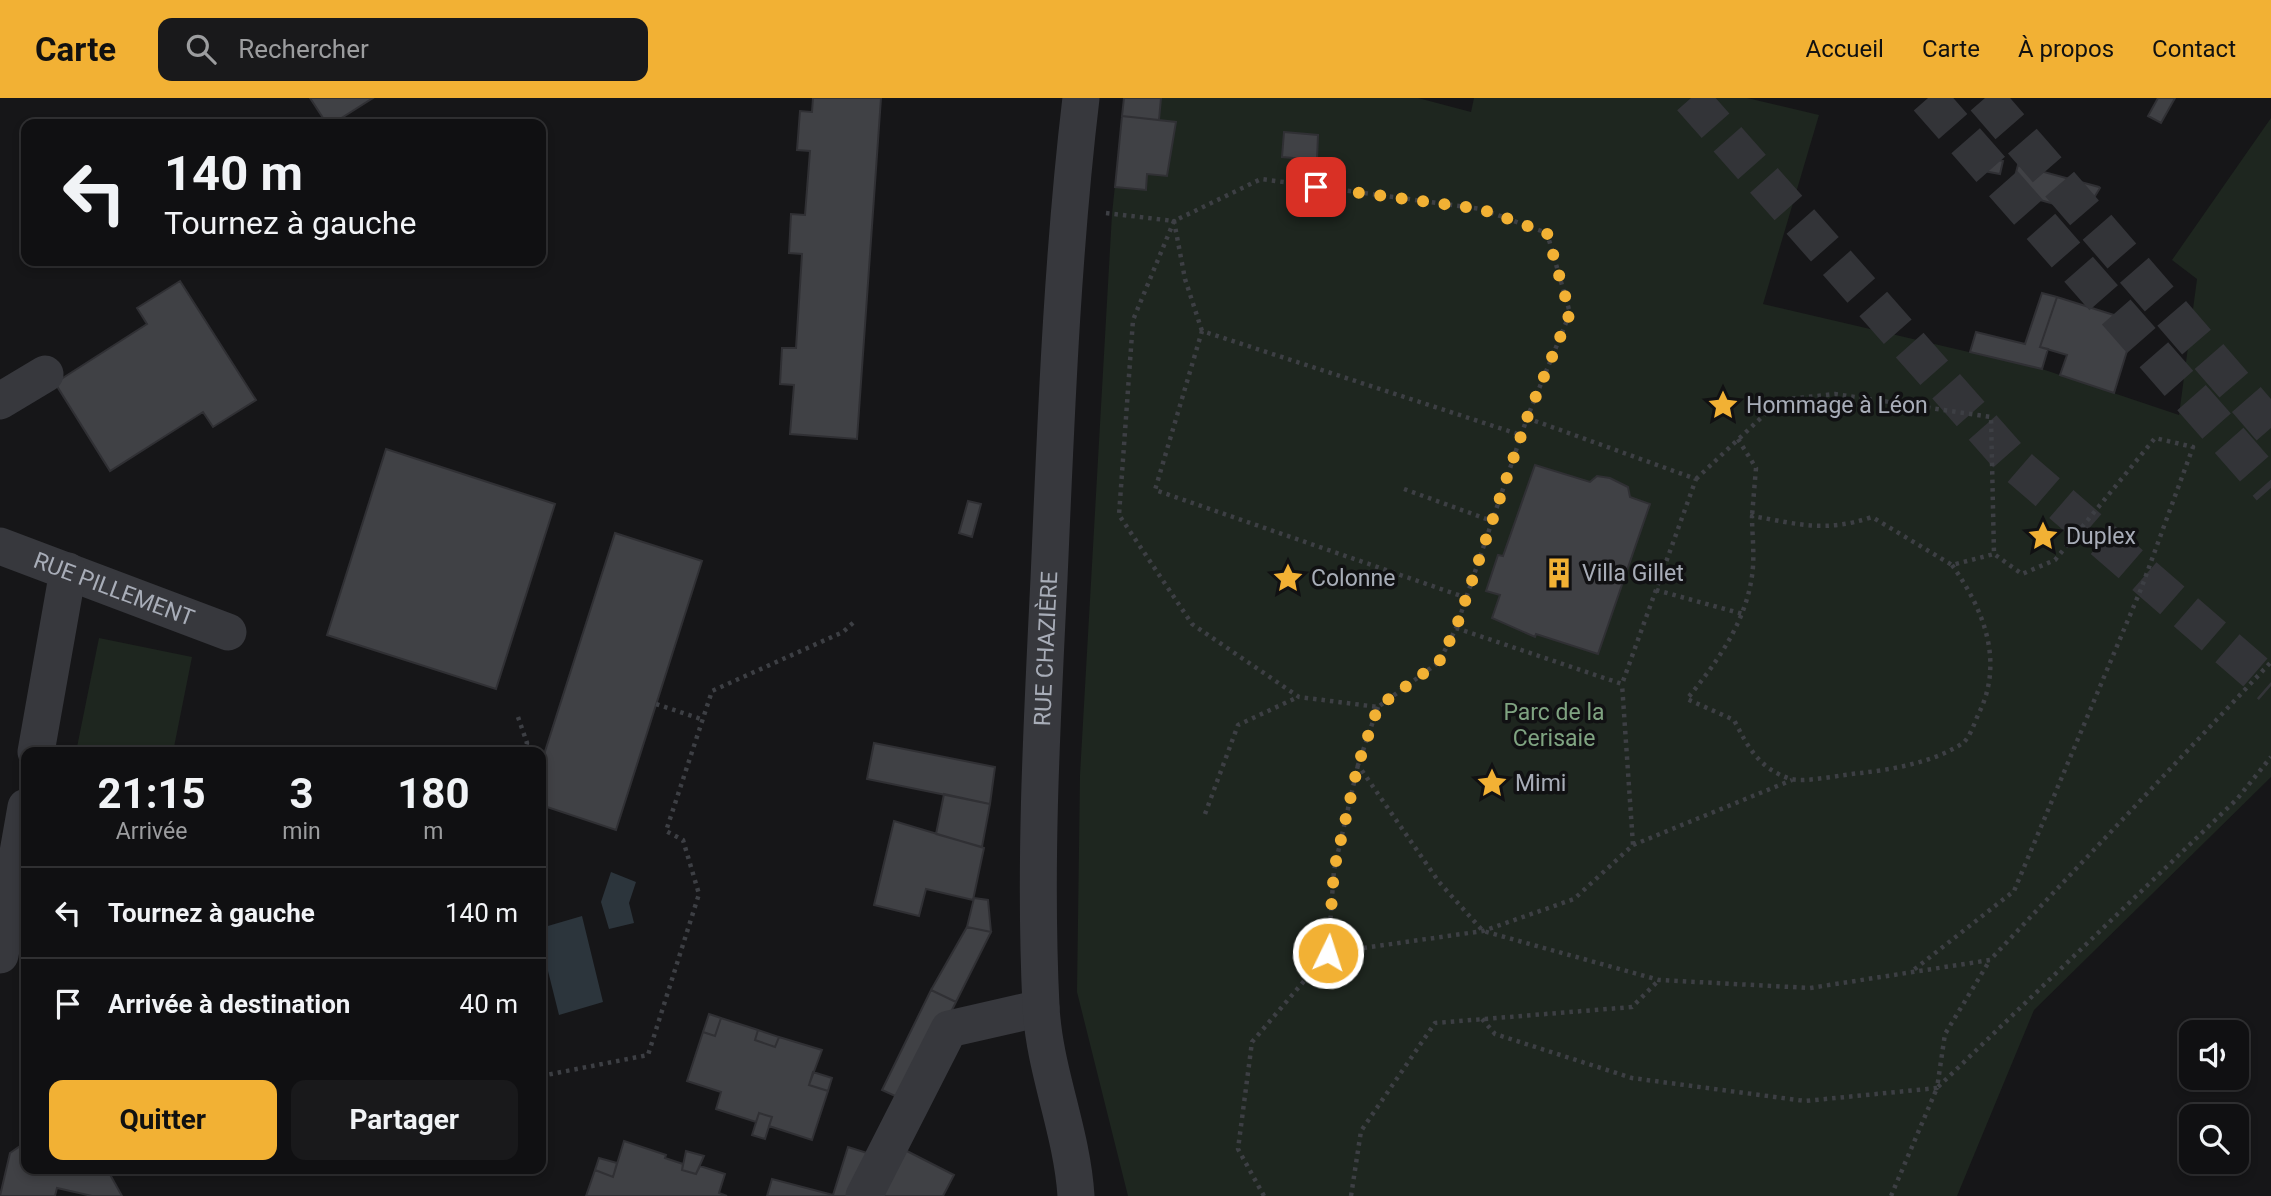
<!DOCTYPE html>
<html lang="fr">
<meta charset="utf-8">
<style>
:root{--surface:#101012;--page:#19191b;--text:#f1f3f6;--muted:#9c9d9f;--line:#303032;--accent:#f2b134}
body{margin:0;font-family:Roboto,sans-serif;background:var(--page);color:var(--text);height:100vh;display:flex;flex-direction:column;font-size:26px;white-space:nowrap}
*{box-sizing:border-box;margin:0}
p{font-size:23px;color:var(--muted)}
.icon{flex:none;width:38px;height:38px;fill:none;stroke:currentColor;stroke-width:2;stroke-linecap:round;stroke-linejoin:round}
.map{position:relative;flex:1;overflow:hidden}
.panel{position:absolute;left:21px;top:649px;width:525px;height:427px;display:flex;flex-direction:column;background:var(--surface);border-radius:14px;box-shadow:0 4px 10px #0003,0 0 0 2px var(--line)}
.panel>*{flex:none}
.guide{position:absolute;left:21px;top:21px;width:525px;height:147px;border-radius:14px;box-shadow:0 4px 10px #0003,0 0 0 2px var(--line);background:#101012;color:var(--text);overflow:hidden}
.buttons{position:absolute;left:2179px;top:922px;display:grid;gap:14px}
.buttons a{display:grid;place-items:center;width:70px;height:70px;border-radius:14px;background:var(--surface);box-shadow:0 4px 10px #0003,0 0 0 2px var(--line);font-size:35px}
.pin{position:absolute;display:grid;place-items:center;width:60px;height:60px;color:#fff;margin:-30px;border-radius:14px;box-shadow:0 4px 10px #0006}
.me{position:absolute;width:77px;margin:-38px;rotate:4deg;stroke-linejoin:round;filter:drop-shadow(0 0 5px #0008)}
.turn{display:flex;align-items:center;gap:24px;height:147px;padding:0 28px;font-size:32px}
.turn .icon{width:91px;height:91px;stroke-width:2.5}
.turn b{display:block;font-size:49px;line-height:60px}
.eta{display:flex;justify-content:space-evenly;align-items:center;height:119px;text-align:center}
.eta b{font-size:42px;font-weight:700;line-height:49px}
.action{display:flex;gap:14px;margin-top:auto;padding:14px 28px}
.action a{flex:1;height:80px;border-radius:14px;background:var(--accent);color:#111;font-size:28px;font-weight:700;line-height:80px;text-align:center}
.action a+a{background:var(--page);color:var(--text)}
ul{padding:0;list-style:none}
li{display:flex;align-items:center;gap:21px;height:91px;padding:0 28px;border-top:2px solid var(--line)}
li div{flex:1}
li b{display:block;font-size:26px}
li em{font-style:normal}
header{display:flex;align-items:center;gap:42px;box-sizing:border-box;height:98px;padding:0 35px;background:var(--accent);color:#111}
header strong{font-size:33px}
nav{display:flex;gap:38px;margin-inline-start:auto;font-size:24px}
.search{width:490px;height:63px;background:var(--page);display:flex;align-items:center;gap:18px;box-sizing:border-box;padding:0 24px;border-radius:14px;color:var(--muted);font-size:26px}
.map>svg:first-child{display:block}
.green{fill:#1e261f}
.water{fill:#2c353c}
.building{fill:#404145;stroke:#303034;stroke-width:2}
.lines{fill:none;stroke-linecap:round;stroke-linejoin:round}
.minor-tunnel{stroke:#333438;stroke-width:37;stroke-dasharray:37 18;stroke-linecap:butt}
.major-tunnel{stroke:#333438;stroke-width:38;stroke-dasharray:38 19;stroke-linecap:butt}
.path{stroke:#3d3f44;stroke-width:4.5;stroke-dasharray:3.5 5;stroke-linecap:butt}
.minor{stroke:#37383d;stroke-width:37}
.route{stroke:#f2b134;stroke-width:12;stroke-dasharray:0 21.6}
.labels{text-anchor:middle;stroke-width:7;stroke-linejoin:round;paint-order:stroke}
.poi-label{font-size:23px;fill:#a8adb8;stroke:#111113;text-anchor:start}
.street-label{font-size:23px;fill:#a8adb8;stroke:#111113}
.park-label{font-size:23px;fill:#7fa381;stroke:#111113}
</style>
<header>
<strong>Carte</strong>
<div class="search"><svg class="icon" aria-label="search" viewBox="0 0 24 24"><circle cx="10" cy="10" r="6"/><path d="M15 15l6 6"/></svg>Rechercher</div>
<nav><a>Accueil</a><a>Carte</a><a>À propos</a><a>Contact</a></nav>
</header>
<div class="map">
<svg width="2271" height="1098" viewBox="0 0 2271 1098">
<rect width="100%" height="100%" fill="#161618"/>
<path class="green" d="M 1124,0 L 1418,0 L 1471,14 L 1474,0 L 1747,0 L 1819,17 L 1763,206 L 2042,271 L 2179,317 L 2197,181 L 2172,162 L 2271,20 L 2271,679 L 2034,912 L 1957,1098 L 1128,1098 L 1077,894 L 1080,677 L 1112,116 Z
M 99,540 L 192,559 L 173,654 L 76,654 Z"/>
<path class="water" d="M 611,774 L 636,784 L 629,805 L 634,825 L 609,831 L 601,804 Z
M 582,818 L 603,904 L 559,917 L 541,845 L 541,830 Z"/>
<path class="building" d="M 310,0 L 373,0 L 332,26 L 327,26 Z
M 813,0 L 881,0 L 857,341 L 790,336 L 794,287 L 780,286 L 782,250 L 796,250 L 802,156 L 789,155 L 791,116 L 805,117 L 810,53 L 797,52 L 800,13 L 812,14 Z
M 1124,0 L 1161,0 L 1159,22 L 1122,18 Z
M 2158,0 L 2175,0 L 2161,25 L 2148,18 Z
M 1122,18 L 1176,24 L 1167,78 L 1147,76 L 1146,92 L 1115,89 Z
M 1284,34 L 1318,37 L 1317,62 L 1282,59 Z
M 1981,58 L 2003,63 L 2000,76 L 1978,72 Z
M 2018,67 L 2099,89 L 2100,90 L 2092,103 L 2080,101 L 2076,112 L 2040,102 L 2011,93 Z
M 180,183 L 256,302 L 213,329 L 203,314 L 110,373 L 55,285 L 147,226 L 137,210 Z
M 2042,195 L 2057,199 L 2040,249 L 2048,251 L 2042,271 L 1970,254 L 1976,234 L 2025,246 Z
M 2057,199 L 2136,224 L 2114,295 L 2060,277 L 2067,257 L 2040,249 Z
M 386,351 L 555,406 L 496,591 L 327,537 Z
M 1535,367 L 1590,384 L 1597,378 L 1610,380 L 1628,389 L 1630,399 L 1650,406 L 1598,556 L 1536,536 L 1535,539 L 1492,520 L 1500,497 L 1486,493 L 1498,457 L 1503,458 Z
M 968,403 L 981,406 L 972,439 L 959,435 Z
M 615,435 L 702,463 L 616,732 L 541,707 L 541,666 Z
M 874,645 L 995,669 L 990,706 L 867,681 Z
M 944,696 L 990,706 L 982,749 L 936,736 Z
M 894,723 L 984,750 L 973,802 L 926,791 L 919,818 L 874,807 Z
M 974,800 L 988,802 L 991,834 L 967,829 Z
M 967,829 L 991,834 L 956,904 L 931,892 Z
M 931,892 L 956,904 L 906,1003 L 882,992 Z
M 709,916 L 721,920 L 715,938 L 703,934 Z
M 721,920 L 758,932 L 755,942 L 775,949 L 779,939 L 822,952 L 809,987 L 828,993 L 812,1042 L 769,1028 L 772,1019 L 759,1015 L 756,1024 L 716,1011 L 721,994 L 687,983 L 703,934 L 715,938 Z
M 758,932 L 779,939 L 775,949 L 755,942 Z
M 813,974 L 832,980 L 828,993 L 809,987 Z
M 759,1015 L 772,1019 L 765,1041 L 752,1037 Z
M 624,1043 L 666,1057 L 665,1060 L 683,1066 L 682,1072 L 696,1076 L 700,1068 L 725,1076 L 719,1095 L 727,1098 L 586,1098 L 595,1072 L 613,1079 Z
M 26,1044 L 26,1071 L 107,1071 L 122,1098 L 92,1098 L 57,1090 L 55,1098 L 0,1098 L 10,1055 Z
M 848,1049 L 877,1058 L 857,1098 L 767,1098 L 772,1081 L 833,1097 Z
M 899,1049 L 954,1077 L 943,1098 L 874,1098 Z
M 686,1053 L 704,1058 L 696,1076 L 682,1072 Z
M 599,1060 L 617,1065 L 613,1079 L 595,1072 Z"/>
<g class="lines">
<path class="minor-tunnel" d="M 1691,0 L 2014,365 L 2271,588"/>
<path class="major-tunnel" d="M 1928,0 L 2271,390
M 1985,0 L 2271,330"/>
<path class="path" d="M 1106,115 L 1174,123 L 1133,222 L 1119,417 L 1192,526 L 1299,599 L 1378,609 L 1439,564 L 1456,530 L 1527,320 L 1570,215 L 1547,135 L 1481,111 L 1261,81 L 1174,123 L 1185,181 L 1202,233
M 1738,341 L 1756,370 L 1752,418
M 1696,381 L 1780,302 L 1835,296 L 1991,319 L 1994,456 L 2022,476 L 2055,462 L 2155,340 L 2193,349 L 2141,491 L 2014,793 L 1911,874
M 1404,391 L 1492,423
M 1952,467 C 1984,512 2005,564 1978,617 C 1974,626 1970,639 1963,645 C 1934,664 1895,671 1861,675 C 1844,676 1805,685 1791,681 C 1759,671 1748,649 1734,622 L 1687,601 C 1717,564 1745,526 1752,478 C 1755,458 1752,437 1752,418 C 1799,426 1824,435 1872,419 L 1952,467 L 1994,456
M 1656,492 L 1743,516
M 1467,500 L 1155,392 L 1202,233 L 1521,337
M 1456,530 L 1622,586 L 1696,381 L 1527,320
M 656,606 L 701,621
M 1378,609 L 1358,667 L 1439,784 L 1483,833 L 1659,882 L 1810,890 L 1990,862 L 2271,564
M 518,619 L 527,645 L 524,654
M 1205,716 L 1238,627 L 1298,599
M 1633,747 L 1792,682
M 1328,855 L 1334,772 L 1358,667
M 1482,921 L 1495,936 L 1632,980 L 1805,1003 L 1937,990 L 1945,936 L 1990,862
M 541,978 L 648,957 L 699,796 L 683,742 L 666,733 L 712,593 L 843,534 L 854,524
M 1264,1098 L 1238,1051 L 1252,944 L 1328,855 L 1483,833 L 1574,801 L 1633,747 L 1622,586
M 1351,1098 L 1361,1033 L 1435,925 L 1632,909 L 1659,882
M 1891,1098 L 1937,990 L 2237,701 L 2271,659"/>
<g class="minor">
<path d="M 0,303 L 45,276"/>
<path id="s1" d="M 0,448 L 228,534"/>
<path d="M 36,654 L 68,473"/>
<path d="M 0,857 L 26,709"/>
<path d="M 864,1098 L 949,931 L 1041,910"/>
<path id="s2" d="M 1076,1098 C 1072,1033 1044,972 1041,908 C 1034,766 1042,623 1049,481 C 1056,321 1062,159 1081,0"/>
</g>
</g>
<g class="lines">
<path class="route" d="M 1316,89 L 1481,111 L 1547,135 L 1570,215 L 1527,320 L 1456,530 L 1439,564 L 1378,609 L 1358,667 L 1334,772 L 1328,855"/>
</g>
<defs>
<g id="sight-bare" transform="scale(2.415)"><path d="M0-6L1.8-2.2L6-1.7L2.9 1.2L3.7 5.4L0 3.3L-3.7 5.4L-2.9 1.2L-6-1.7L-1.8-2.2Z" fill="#f2b134" stroke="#111113" stroke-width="2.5" paint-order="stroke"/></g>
<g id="building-bare" transform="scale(2.415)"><path d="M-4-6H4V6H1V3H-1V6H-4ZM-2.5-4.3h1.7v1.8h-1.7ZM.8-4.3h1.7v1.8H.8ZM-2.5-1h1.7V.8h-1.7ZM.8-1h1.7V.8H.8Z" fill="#f2b134" stroke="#111113" stroke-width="2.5" paint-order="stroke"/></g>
</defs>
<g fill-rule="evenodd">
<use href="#sight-bare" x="1723" y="307"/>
<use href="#sight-bare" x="2043" y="438"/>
<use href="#building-bare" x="1559" y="475"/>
<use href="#sight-bare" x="1288" y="480"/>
<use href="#sight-bare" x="1492" y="685"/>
</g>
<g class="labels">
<g class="poi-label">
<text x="1746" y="315">Hommage à Léon</text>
<text x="2066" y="446">Duplex</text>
<text x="1582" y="483">Villa Gillet</text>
<text x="1311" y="488">Colonne</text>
<text x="1515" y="693">Mimi</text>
</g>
<g class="street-label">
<text dy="8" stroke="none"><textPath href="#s1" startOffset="122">RUE PILLEMENT</textPath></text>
<text dy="8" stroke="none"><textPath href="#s2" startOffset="551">RUE CHAZIÈRE</textPath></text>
</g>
<g class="park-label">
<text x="1554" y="622">Parc de la<tspan x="1554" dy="26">Cerisaie</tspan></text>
</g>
</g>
</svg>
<div class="buttons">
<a><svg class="icon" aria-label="sound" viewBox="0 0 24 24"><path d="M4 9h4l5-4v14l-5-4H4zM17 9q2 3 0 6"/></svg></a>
<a><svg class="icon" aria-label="search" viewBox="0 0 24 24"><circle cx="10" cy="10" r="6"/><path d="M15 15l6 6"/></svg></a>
</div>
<div class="pin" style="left:1316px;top:89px;background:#d93025"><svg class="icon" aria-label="arrive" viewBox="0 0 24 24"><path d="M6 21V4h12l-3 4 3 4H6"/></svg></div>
<svg class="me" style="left:1328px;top:855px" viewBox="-20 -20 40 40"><circle r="17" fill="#f2b134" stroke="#fff" stroke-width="3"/><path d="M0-11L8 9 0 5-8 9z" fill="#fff"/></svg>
<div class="guide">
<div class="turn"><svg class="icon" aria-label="left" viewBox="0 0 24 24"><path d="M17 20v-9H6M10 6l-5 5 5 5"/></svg><div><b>140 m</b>Tournez à gauche</div></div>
</div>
<section class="panel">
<div class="eta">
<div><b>21:15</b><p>Arrivée</p></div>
<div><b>3</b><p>min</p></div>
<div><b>180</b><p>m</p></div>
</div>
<ul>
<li><svg class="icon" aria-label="left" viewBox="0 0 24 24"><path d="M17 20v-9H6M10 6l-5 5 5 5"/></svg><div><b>Tournez à gauche</b></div><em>140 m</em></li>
<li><svg class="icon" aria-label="arrive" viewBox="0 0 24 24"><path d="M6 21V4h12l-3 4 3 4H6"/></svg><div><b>Arrivée à destination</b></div><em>40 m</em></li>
</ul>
<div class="action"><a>Quitter</a><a>Partager</a></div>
</section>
</div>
